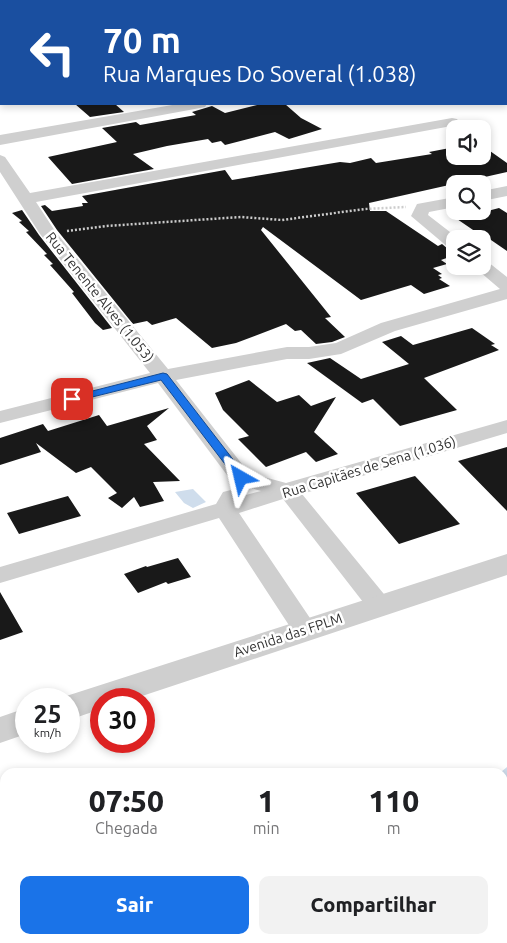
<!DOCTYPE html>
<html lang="pt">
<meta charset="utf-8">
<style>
:root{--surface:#fff;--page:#f2f2f2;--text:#202124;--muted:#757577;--accent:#1a73e8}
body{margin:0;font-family:Ubuntu,sans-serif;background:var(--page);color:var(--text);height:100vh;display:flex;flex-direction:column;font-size:19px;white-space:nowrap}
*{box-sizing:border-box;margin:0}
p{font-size:16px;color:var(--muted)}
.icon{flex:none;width:28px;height:28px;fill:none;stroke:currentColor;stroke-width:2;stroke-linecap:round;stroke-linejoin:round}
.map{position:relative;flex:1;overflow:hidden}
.details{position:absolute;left:0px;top:768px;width:508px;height:176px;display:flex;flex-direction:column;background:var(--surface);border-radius:15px 15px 0 0;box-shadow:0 2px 8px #0003}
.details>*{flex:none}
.banner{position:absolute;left:0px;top:0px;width:508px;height:105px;box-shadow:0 2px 8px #0003;background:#1a4fa0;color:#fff;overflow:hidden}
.buttons{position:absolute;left:446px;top:120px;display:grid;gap:10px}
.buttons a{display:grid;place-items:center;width:45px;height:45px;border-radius:10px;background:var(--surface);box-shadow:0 2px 8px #0003;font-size:25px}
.speed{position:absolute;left:15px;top:688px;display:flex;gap:10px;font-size:25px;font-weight:700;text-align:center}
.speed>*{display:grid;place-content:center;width:65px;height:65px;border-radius:50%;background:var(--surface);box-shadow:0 2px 8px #0003;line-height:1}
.speed small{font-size:12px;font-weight:400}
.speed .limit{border:8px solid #d22;background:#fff;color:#111}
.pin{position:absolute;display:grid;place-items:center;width:42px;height:42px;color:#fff;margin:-21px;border-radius:10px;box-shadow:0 2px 8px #0006}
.me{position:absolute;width:55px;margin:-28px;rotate:323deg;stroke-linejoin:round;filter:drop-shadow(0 0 4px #0008)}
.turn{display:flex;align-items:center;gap:18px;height:105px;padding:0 20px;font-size:22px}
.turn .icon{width:65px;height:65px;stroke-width:2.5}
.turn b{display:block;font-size:35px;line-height:42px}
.eta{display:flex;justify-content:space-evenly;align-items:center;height:85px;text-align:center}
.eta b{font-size:30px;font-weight:800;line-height:35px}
.primary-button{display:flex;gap:10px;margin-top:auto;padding:10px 20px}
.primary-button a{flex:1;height:58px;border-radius:10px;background:var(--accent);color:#fff;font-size:20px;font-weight:800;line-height:58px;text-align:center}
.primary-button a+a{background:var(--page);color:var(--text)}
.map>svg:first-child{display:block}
.water{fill:#cfddec}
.building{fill:#191919}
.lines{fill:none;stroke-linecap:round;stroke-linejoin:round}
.path{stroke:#ccc;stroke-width:2.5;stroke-dasharray:2 2;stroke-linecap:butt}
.minor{fill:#cfcfcf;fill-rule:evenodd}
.tertiary{fill:#cfcfcf;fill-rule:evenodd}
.route{fill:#1a73e8;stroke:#114b97}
.labels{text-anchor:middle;stroke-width:5;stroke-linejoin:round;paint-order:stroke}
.street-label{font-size:14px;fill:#323232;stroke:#fff}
</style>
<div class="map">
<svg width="507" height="943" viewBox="0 0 507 943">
<rect width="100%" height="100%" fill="#fff"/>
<path class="water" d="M 193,489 L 206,502 L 193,508 L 184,503 L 175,492 Z
M 507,767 L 507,943 L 0,943 L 0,940 L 5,937 L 502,939 L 501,772 Z"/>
<path class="building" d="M 75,104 L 115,104 L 124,112 L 90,117 Z
M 261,104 L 285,104 L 301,118 L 322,129 L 289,139 L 275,132 L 225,145 L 221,141 L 212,143 L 208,139 L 167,146 L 133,154 L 154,169 L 72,184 L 48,157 L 117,142 L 102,128 L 136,122 L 140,125 L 196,115 L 192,112 L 212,106 L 225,113 Z
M 455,147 L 455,162 L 474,156 L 482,156 L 482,154 L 490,151 L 507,163 L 507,172 L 369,203 L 370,211 L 386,211 L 438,246 L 442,244 L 448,249 L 455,251 L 455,255 L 441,260 L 447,264 L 433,268 L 442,274 L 438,275 L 442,278 L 439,279 L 450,286 L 424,294 L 411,285 L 361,300 L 263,227 L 261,230 L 331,317 L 325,318 L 345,337 L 332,342 L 316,344 L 301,330 L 295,331 L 286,324 L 236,343 L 212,348 L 176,318 L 152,325 L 147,321 L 133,324 L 57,230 L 41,206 L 45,205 L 52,211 L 83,206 L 82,203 L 88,203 L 82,196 L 225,170 L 232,180 L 340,162 L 350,163 L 371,158 L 376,163 L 432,154 L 429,152 Z
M 499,208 L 507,213 L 507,251 L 491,240 L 488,241 L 481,236 L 482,239 L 461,239 L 476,232 L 457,219 Z
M 22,210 L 39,235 L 112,328 L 103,330 L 95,323 L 72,293 L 74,292 L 50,265 L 53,264 L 44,255 L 47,254 L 26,232 L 29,231 L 19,222 L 22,221 L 12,213 Z
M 472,328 L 495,344 L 491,345 L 499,350 L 424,378 L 457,410 L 400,426 L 373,399 L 362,403 L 307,363 L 330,358 L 361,379 L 409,364 L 382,342 L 401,336 L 413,345 Z
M 249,380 L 277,402 L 299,395 L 311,406 L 336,397 L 314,432 L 338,454 L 316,462 L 306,452 L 266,467 L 238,439 L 249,436 L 223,410 L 215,393 Z
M 169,408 L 147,426 L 157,440 L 144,444 L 180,481 L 153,482 L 164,501 L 140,507 L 134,497 L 122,508 L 108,498 L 117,493 L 91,467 L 76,473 L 36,443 L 41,452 L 0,465 L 0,438 L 43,424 L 48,431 L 99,415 L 107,426 Z
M 507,447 L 507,511 L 458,461 Z
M 415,476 L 460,524 L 399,544 L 356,493 Z
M 68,496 L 81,516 L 19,534 L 7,513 Z
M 178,558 L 191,577 L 168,584 L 166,582 L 138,593 L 124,574 L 146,566 L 147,567 Z
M 0,592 L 23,632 L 0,640 Z"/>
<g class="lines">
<path class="path" d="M 67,231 L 106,226 L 241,217 L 282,220 L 365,209 L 406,207"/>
<path class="minor" d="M 298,0 L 311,0 L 312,1 L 299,1 Z
M 501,0 L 507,0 L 507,6 L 506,1 L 501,1 Z
M 1,22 L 1,30 L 0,31 L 0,23 Z
M 0,40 L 1,40 L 1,50 L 0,50 Z
M 506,53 L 507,53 L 507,61 L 506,61 Z
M 178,104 L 207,104 L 205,107 L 200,108 L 0,145 L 0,135 Z
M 452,118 L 457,119 L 459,122 L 457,125 L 36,202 L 55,231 L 168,369 L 287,347 L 309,347 L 336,343 L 381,323 L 500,289 L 473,266 L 482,266 L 482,261 L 488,262 L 507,277 L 507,299 L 395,331 L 341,354 L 309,359 L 287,359 L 176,380 L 249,473 L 286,483 L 507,420 L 507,433 L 302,494 L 388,599 L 392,605 L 388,611 L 379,614 L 370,611 L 283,499 L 239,513 L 314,624 L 318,630 L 314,636 L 305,639 L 296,636 L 219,518 L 0,583 L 0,567 L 216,504 L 223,492 L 231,490 L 239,492 L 242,496 L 261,491 L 233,483 L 158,383 L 0,423 L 0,411 L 150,373 L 40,234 L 0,172 L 0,155 L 5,157 L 30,193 Z
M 507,186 L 507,196 L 482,201 L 482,191 Z
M 455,197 L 455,207 L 429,212 L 428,215 L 459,239 L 455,239 L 455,249 L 449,248 L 411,216 L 417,204 Z"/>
<path class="tertiary" d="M 507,554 L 507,575 L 133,699 L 101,699 L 101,709 L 69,720 L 69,699 L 57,699 Z
M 26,708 L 26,734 L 0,743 L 0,717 Z"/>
</g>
<path class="route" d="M 163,373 L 167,374 L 245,475 L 247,478 L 245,480 L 237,480 L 161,380 L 72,402 L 67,399 L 69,397 Z"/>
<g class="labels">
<g class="street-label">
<text transform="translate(100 297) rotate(51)" y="5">Rua Tenente Alves (1.053)</text>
<text transform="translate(369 467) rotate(-17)" y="5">Rua Capitães de Sena (1.036)</text>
<text transform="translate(288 635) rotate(-18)" y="5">Avenida das FPLM</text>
</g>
</g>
</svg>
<div class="buttons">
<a><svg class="icon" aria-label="sound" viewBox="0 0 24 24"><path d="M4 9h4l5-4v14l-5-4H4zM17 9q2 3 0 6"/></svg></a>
<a><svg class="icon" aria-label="search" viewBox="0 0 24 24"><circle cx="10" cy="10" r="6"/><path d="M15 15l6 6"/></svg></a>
<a><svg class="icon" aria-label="layers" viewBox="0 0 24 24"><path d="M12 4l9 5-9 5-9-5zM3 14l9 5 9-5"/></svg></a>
</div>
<div class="speed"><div>25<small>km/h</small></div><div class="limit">30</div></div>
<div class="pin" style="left:72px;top:399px;background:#d93025"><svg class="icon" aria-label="arrive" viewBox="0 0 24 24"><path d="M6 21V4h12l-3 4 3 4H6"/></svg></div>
<svg class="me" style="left:241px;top:478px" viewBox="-20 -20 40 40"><path d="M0-17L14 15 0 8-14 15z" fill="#1a73e8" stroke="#fff" stroke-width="4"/></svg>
<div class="banner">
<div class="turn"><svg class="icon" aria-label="left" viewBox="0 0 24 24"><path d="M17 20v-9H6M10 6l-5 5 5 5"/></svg><div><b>70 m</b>Rua Marques Do Soveral (1.038)</div></div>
</div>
<section class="details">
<div class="eta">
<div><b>07:50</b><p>Chegada</p></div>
<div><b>1</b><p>min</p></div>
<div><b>110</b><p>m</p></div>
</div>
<div class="primary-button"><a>Sair</a><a>Compartilhar</a></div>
</section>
</div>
